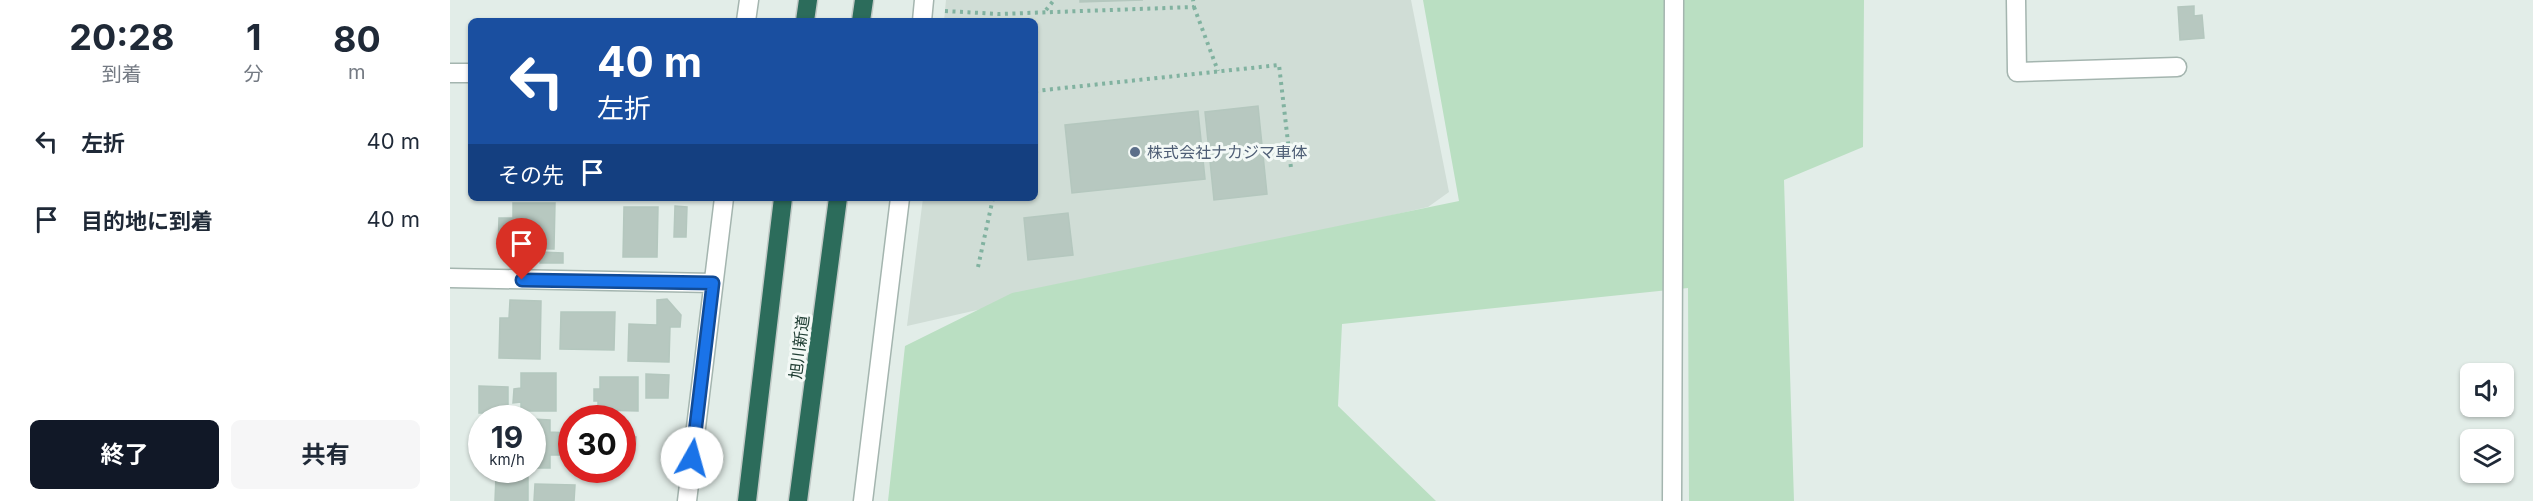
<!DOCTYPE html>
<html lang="ja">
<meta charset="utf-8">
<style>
:root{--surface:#fff;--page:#f6f6f7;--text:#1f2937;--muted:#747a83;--accent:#111827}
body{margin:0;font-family:Inter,"Noto Sans JP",sans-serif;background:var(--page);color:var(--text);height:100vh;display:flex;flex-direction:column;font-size:22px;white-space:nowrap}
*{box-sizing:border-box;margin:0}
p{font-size:20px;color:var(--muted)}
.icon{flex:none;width:33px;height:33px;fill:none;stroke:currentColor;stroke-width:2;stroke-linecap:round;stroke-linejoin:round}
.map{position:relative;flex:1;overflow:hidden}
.panel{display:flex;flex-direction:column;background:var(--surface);width:450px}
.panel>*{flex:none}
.guide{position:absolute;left:18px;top:18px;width:570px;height:183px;border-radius:9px;box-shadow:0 2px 4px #0004;background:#1a4fa0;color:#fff;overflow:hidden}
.fabs{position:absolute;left:2010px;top:363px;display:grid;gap:12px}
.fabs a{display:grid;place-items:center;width:54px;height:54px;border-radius:9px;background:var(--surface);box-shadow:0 2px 4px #0004;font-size:30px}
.speed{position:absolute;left:18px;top:405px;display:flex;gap:12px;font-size:30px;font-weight:700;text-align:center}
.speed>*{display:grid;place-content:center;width:78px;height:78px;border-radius:50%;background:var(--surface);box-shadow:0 2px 4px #0004;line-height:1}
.speed small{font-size:15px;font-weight:400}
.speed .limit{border:9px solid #d22;background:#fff;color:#111}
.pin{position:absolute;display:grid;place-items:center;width:51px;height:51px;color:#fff;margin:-62px -26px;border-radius:50% 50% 50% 0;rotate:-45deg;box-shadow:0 0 6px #0007}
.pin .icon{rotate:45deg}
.me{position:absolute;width:66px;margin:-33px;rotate:7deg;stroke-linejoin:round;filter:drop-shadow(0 0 4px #0008)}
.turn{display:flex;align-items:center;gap:21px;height:126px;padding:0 30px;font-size:27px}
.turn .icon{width:78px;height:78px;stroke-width:2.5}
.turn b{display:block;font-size:42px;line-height:51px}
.then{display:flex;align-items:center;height:57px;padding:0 30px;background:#0003;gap:12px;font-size:22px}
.eta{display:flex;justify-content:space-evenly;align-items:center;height:102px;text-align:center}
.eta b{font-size:36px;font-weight:700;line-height:42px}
.action{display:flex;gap:12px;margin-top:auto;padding:12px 30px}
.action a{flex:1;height:69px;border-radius:9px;background:var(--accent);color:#fff;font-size:24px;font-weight:700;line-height:69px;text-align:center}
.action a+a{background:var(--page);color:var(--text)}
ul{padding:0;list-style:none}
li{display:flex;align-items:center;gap:18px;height:78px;padding:0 30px}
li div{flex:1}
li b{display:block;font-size:22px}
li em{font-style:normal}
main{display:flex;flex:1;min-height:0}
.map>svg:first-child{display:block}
.built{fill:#d0ddd6}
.green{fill:#badfc2}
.building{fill:#b7c8c0;stroke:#b4c7be;stroke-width:1.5}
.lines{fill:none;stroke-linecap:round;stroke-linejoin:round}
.minor-casing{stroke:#a4b5af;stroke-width:21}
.highway-casing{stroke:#c1c9c6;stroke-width:21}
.path{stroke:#81b2a0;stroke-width:4;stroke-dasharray:3 4.5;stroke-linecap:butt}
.minor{stroke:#fff;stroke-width:18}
.highway{stroke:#2c6c5b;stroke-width:18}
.route-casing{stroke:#114b97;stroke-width:15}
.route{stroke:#1a73e8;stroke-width:10}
.service-dot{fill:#5c6f8a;stroke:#f3f9f6;stroke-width:2}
.labels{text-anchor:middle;stroke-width:6;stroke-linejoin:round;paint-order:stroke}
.service-label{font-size:16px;fill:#4e5e75;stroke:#f3f9f6;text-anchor:start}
.street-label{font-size:16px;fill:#213f35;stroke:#f3f9f6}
</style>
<main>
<section class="panel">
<div class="eta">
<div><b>20:28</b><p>到着</p></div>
<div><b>1</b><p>分</p></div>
<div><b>80</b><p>m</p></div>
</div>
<ul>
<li><svg class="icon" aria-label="left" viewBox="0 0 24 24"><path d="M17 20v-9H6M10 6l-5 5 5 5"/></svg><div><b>左折</b></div><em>40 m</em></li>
<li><svg class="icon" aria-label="arrive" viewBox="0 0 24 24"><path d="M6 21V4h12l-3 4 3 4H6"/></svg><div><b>目的地に到着</b></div><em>40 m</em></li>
</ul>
<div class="action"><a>終了</a><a>共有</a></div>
</section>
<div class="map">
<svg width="2083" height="501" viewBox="0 0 2083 501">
<rect width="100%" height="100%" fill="#e2ede8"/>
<path class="built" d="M 496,0 L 961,0 L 999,192 L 978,207 L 457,326 L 473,198 L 585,198 L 585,21 L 494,21 Z"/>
<path class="green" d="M 973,0 L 1414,0 L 1413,147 L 1334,180 L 1344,501 L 1239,501 L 1238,288 L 892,324 L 888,406 L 986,501 L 438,501 L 455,346 L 562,293 L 1009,201 Z"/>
<path class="building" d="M 630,0 L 693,0 L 630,2 Z
M 1744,6 L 1744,16 L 1752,15 L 1754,38 L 1730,40 L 1728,7 Z
M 808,106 L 817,194 L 764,200 L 755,112 Z
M 748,111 L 755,179 L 622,193 L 615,125 Z
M 63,203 L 105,203 L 104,249 L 48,248 L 49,218 L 63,218 Z
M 225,206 L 237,207 L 236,237 L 224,237 Z
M 174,207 L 208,207 L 207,257 L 173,257 Z
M 618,213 L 623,255 L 578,260 L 574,218 Z
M 90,252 L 113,253 L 113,263 L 90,263 Z
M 217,299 L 231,315 L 230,327 L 220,327 L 219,362 L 178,361 L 179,324 L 207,325 L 207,300 Z
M 60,300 L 91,301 L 90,359 L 49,358 L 50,318 L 59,318 Z
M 111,312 L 165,312 L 164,350 L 110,349 Z
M 71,373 L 106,373 L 106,411 L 71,411 L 71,402 L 63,403 L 64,389 L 71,388 Z
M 196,374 L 219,375 L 218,398 L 196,398 Z
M 150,377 L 188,377 L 188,411 L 148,410 L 148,401 L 144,401 L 144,389 L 150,389 Z
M 29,386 L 58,387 L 58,413 L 29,413 Z
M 82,419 L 100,420 L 100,432 L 120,433 L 120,455 L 100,455 L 100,468 L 82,468 Z
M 172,421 L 178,421 L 178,437 L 186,437 L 185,450 L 178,450 L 177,465 L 172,465 Z
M 46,476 L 78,477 L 78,501 L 45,501 Z
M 85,484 L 125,485 L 124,501 L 84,501 Z"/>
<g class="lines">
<g class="minor-casing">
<path id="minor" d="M 1566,0 L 1567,72 L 1727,67
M 296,21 L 299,0
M 472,21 L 474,0
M 0,73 L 21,73
M 0,278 L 263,283
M 237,501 L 274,198
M 413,501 L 450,198
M 1222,501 L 1224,0"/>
</g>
<g class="highway-casing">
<path id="highway" d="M 355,21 L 358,0
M 411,21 L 414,0
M 297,501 L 333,198
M 348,501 L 388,198"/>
</g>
<path class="path" d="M 744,7 L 768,71
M 596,10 L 604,0
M 495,11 L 549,14 L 744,7 L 743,0
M 585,91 L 829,65 L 841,168
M 528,267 L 543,198"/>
<use href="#minor" class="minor"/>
<use href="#highway" class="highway"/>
</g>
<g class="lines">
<g class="route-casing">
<path id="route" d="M 72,280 L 263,283 L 242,458"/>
</g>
<use href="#route" class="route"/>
</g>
<circle class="service-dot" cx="685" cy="152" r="6"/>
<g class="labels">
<g class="service-label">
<text x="697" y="158">株式会社ナカジマ車体</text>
</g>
<g class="street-label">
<text transform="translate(349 347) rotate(-83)" y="6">旭川新道</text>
</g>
</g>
</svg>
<div class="fabs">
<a><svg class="icon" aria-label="sound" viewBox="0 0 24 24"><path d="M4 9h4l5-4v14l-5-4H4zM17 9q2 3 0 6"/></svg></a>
<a><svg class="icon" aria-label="layers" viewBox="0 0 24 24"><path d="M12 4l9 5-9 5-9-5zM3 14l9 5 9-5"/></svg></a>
</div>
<div class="speed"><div>19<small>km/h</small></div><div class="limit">30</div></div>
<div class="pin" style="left:72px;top:280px;background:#d93025"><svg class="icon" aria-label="arrive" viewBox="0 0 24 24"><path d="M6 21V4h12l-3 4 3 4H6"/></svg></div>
<svg class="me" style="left:242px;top:458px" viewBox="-20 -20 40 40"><circle r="19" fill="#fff"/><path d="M0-13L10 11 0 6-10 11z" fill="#1a73e8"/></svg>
<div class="guide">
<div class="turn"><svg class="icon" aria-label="left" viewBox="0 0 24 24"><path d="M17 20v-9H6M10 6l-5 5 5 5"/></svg><div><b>40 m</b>左折</div></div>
<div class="then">その先<svg class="icon" aria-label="arrive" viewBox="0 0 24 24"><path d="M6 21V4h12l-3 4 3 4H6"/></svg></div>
</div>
</div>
</main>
